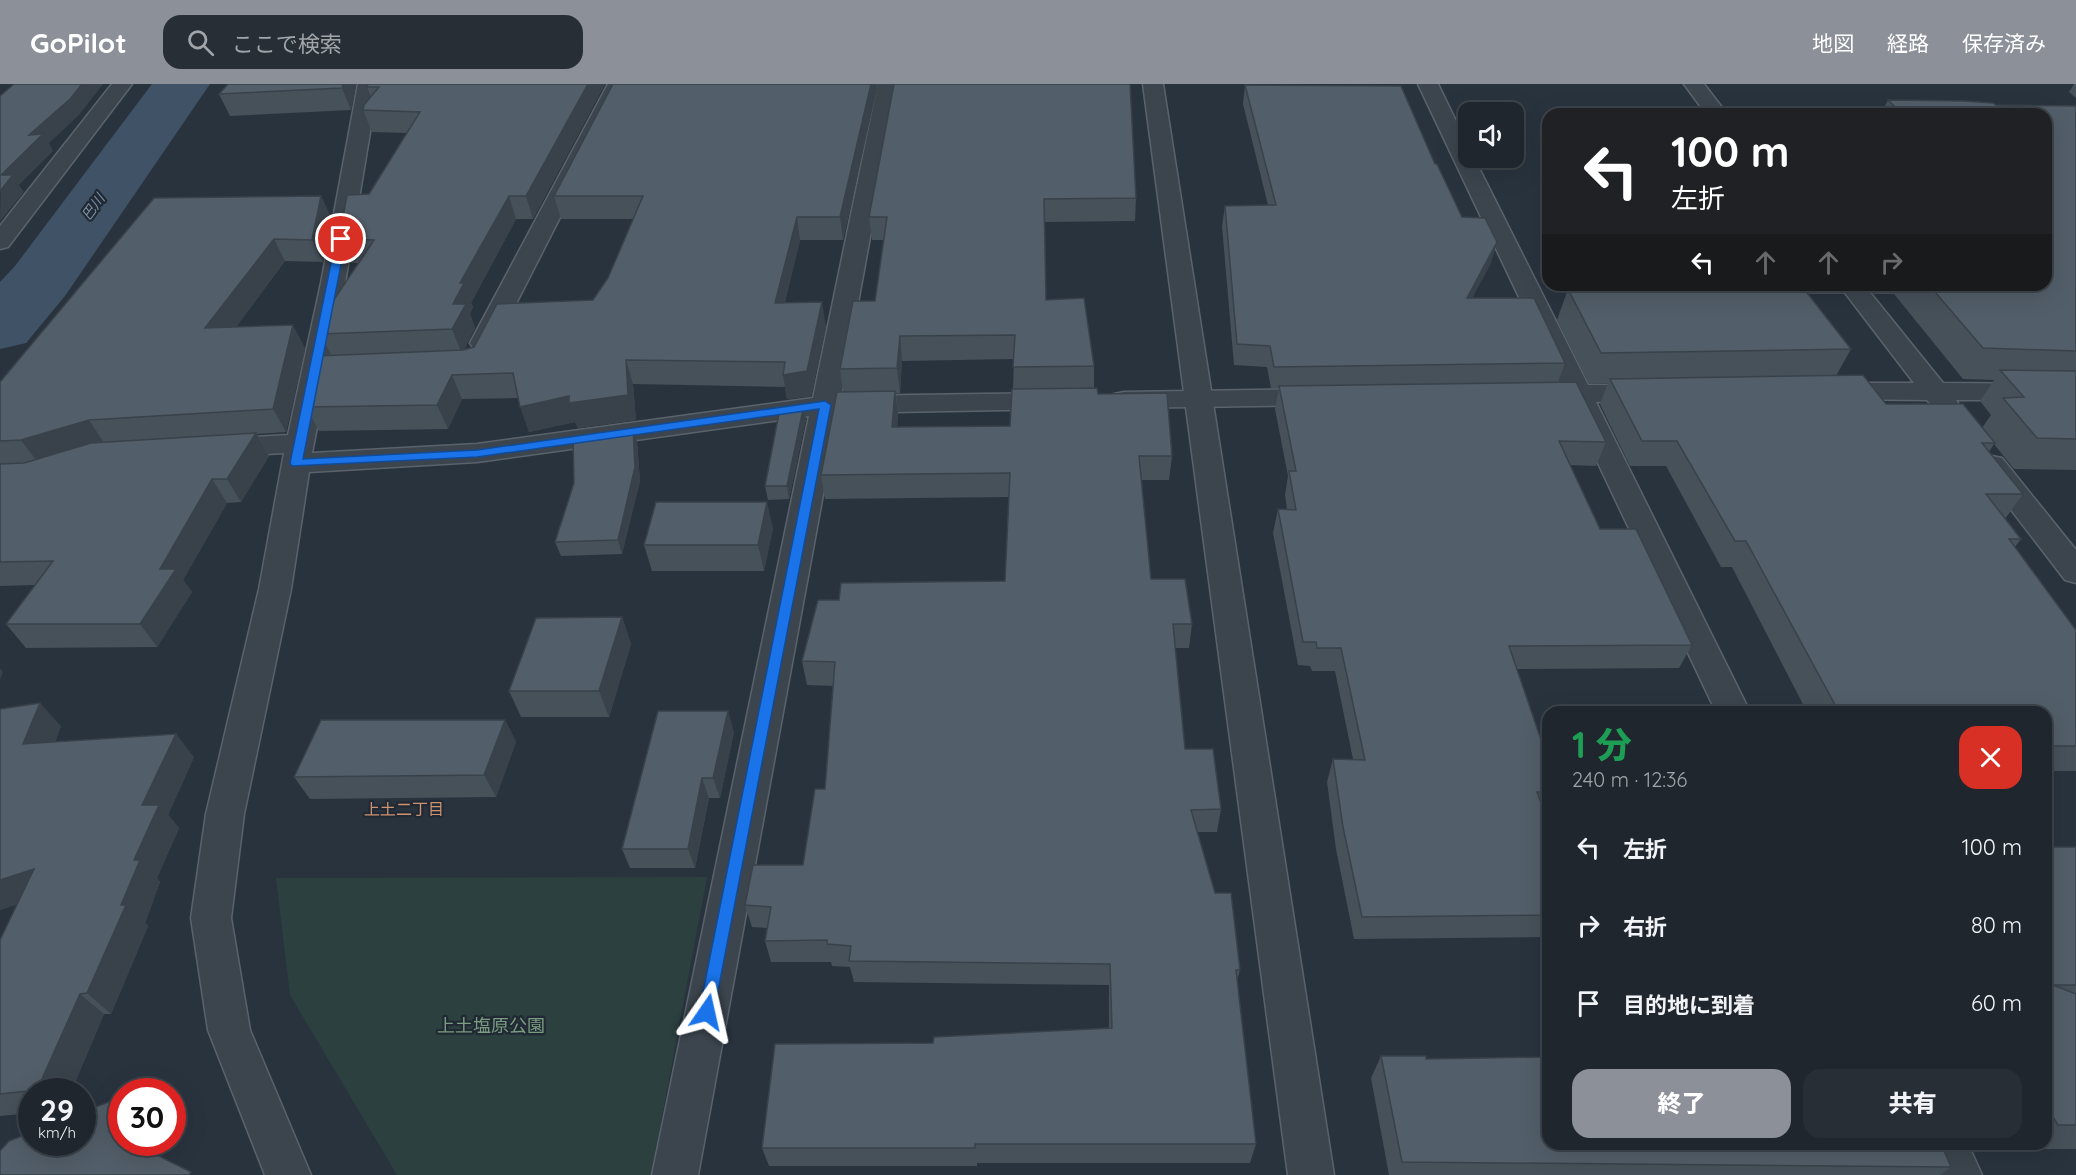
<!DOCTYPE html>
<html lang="ja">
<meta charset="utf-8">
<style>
:root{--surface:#1f262e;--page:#272e36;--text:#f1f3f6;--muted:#a1a5aa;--line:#3c434a;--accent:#8c9099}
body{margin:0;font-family:Quicksand,"Noto Sans JP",sans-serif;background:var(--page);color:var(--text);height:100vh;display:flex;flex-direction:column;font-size:22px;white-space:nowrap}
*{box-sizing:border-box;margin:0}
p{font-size:20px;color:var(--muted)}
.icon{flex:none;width:33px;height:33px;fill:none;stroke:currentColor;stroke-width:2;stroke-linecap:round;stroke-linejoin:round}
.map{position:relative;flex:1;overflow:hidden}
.side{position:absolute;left:1542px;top:622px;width:510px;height:444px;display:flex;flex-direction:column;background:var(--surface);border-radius:18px;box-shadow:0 6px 24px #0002,0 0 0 2px var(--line)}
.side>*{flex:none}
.banner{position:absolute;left:1542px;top:24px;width:510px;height:183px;border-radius:18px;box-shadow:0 6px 24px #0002,0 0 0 2px var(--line);background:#202124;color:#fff;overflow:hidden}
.tools{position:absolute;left:1458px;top:18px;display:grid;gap:12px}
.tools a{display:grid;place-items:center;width:66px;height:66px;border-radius:12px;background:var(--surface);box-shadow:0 6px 24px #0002,0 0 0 2px var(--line);font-size:30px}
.speed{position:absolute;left:18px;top:994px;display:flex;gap:12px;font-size:30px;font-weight:700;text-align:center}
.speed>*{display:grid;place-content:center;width:78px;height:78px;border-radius:50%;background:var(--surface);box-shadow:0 6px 24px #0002,0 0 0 2px var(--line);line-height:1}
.speed small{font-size:15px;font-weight:400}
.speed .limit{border:9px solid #d22;background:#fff;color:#111}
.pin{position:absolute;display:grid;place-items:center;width:51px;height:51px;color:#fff;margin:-26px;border:3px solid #fff;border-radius:50%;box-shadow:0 2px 6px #0007}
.me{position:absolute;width:66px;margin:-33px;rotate:11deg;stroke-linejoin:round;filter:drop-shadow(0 0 4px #0008)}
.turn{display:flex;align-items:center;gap:21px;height:126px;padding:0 30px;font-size:27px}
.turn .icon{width:78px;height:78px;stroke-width:2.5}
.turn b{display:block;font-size:42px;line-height:51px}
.lanes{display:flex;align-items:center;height:57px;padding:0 30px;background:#0003;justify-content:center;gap:30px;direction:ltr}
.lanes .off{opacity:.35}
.round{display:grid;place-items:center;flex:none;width:63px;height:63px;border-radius:18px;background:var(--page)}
.overview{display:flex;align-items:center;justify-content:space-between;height:102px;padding:0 30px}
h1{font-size:36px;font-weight:800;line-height:45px;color:#1e9e55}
.action{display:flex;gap:12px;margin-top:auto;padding:12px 30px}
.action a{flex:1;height:69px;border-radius:18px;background:var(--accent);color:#fff;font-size:24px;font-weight:800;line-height:69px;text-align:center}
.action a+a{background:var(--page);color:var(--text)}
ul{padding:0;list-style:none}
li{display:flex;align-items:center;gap:18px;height:78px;padding:0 30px}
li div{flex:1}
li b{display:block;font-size:22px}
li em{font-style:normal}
header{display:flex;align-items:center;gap:36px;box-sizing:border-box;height:84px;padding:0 30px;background:var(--accent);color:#fff}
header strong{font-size:28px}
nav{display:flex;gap:33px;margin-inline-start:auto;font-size:21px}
.search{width:420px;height:54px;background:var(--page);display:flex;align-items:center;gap:15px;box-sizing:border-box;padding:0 21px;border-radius:18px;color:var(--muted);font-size:22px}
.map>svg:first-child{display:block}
.green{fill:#2c4040}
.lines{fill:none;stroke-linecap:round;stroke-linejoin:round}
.river{fill:#405265;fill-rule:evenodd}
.minor-casing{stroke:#5a636c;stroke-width:3}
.tertiary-casing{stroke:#5a636c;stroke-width:3}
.minor{fill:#3c454e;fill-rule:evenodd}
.tertiary{fill:#3c454e;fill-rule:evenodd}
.wall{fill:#47515a;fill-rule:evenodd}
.shaded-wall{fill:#39424a}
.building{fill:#525e69;stroke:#39424a;stroke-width:1.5}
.route{fill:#1a73e8;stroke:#114b97;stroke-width:1.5}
.labels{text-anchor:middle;stroke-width:4.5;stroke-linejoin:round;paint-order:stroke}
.far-water-label{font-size:14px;font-style:italic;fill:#7d93a9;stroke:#212a34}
.neighbourhood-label{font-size:16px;fill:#cb9372;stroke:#212a34}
.near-park-label{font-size:18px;fill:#7a9c80;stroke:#212a34}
</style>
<header>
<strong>GoPilot</strong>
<div class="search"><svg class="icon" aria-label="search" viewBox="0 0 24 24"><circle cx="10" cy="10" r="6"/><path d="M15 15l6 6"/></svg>ここで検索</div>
<nav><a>地図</a><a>経路</a><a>保存済み</a></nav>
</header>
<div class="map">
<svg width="2076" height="1091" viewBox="0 0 2076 1091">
<rect width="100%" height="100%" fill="#29333e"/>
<path class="green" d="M 707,793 L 651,1091 L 397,1091 L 290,911 L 276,794 Z"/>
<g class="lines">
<path class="river" d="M 152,0 L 210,0 L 65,212 L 26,259 L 0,265 L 0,198 L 15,182 Z"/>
<g class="minor-casing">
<path id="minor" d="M 112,0 L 132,0 L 8,163 L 0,165 L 0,142 Z
M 358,0 L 378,0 L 345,199 L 312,369 L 477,360 L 813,314 L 878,0 L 898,0 L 841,312 L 1057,309 L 1067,311 L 1071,317 L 1067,323 L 1057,325 L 838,329 L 698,1091 L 652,1091 L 809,332 L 477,378 L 309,388 L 291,505 L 244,730 L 231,834 L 250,946 L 311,1091 L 265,1091 L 208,946 L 191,834 L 206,730 L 259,505 L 284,369 L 219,373 L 209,370 L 205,364 L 209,358 L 219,355 L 288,351 L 321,199 Z
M 608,0 L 628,0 L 496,259 L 492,265 L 483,267 L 474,265 L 470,259 Z
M 1418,0 L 1438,0 L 1468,62 L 1468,74 L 1474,74 L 1588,301 L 1648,301 L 1658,303 L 1662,309 L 1658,315 L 1648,317 L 1596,318 L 1750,628 L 1716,628 L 1569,318 L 1538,318 L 1528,316 L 1524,310 L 1528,304 L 1561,302 Z
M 1684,0 L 1704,0 L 1727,30 L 1706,30 Z
M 1839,201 L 1864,201 L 1943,299 L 2076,300 L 2076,316 L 1956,316 L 1958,319 L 1954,325 C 1941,328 1935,326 1927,316 L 1829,315 L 1819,313 L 1815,307 L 1819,301 L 1829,299 L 1914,299 Z
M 1321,305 L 1331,307 L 1335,313 L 1331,319 L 1321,321 L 1124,324 L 1114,322 L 1110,316 L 1114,310 L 1124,308 Z
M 1992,372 L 2002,374 L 2076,466 L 2076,499 L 2065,496 L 1982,388 L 1977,381 L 1982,374 Z
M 1921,1060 L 1968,1060 L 1982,1091 L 1935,1091 Z"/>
</g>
<g class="tertiary-casing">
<path id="tertiary" d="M 1143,0 L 1163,0 L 1334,1091 L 1288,1091 Z"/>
</g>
<use href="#minor" class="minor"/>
<use href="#tertiary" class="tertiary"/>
</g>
<path class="wall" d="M 356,0 L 351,26 L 230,32 L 219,10 Z
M 605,0 L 533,135 L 516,135 L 471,219 L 473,223 L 470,230 L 475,244 L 464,265 L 474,263 L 593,216 L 608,194 L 633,135 L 561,135 L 554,112 L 878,0 L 843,156 L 800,156 L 785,218 L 826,242 L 811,312 L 787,315 L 785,303 L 633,300 L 636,336 L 578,344 L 575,338 L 529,348 L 518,314 L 462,315 L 448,345 L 319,347 L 306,323 L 331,271 L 321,250 L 358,179 L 349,179 L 339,155 L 369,110 L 407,49 L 372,48 L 363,26 L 371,13 L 367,3 Z
M 894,0 L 1136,114 L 1135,137 L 1045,138 L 1046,216 L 1094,282 L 1094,304 L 1098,310 L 1172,372 L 1169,396 L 1141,396 L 1151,495 L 1192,540 L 1189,564 L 1175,564 L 1185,665 L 1221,725 L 1217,748 L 1198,748 L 1215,809 L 1240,886 L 1237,897 L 1256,1060 L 1250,1079 L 977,1079 L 977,1082 L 769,1082 L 762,1064 L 933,959 L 1109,945 L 1109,901 L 854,898 L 850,883 L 832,882 L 831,878 L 771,878 L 765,857 L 767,844 L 752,843 L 745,821 L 803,781 L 825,705 L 833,602 L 807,601 L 802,577 L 839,516 L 1005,497 L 1009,413 L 825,415 L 821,391 L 843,307 L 840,285 L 875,217 L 884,156 L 872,156 L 869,133 ZM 1014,275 L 1013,305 L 1010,342 L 897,343 L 898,330 L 896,309 L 900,309 L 902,277 Z
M 2074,0 L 2076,0 L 2076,14 L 2069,8 Z
M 1245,1 L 1435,80 L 1462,133 L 1491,179 L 1472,214 L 1565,279 L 1558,298 L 1606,358 L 1596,382 L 1570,381 L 1600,445 L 1692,561 L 1679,584 L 1517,585 L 1548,676 L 1548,728 L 1547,730 L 1545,730 L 1548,738 L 1548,853 L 1354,855 L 1336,765 L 1327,698 L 1333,675 L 1353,675 L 1335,587 L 1312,587 L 1310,582 L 1298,581 L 1273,449 L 1278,425 L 1287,426 L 1285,411 L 1288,392 L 1275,325 L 1279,304 L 1271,304 L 1267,283 L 1234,281 L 1222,142 L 1225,122 L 1268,121 L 1243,20 Z
M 1888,16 L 1996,21 L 2076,22 L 2076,386 L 2014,385 L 1994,360 L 1989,368 L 2023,410 L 2005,435 L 2021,455 L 2015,463 L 2076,546 L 2076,687 L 2046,687 L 2046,628 L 1807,628 L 1732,483 L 1721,483 L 1666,382 L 1630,382 L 1600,320 L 1608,299 L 1589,300 L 1557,236 L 1568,205 L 1585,205 L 1582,201 L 1848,201 L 1843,210 L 1808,210 L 1851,265 L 1836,292 L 1886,320 L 1982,344 L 1991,331 L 1980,317 L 1994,296 L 1963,295 L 1894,210 L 1874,210 L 1866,201 L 2046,201 L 2046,30 L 1881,30 Z
M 321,112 L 331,134 L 323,178 L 285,177 L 236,243 L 305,264 L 286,348 L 257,350 L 269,372 L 241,418 L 227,419 L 183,496 L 192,508 L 157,563 L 26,564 L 6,540 L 35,501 L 0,502 L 0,298 Z
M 804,321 L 806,335 L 789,415 L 768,416 L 765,402 Z
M 633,344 L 637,358 L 640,397 L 622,470 L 561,472 L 555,458 Z
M 773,444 L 764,487 L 652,487 L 644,461 Z
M 622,533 L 631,560 L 609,633 L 521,633 L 509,607 Z
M 0,625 L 61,642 L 55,658 L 194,673 L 168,731 L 179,744 L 157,794 L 160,798 L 145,839 L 148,842 L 111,930 L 104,930 L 71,1008 L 32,1008 L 32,1029 L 0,1032 L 0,856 L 17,820 L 0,826 Z
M 505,636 L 516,658 L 496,713 L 310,715 L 294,693 Z
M 734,648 L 720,714 L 709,714 L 695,784 L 630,784 L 622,765 Z
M 2046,763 L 2076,763 L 2076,1065 L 2023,1065 L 2021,1060 L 2046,1060 Z
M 1381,972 L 1426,975 L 1951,1083 L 1940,1091 L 1389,1091 L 1371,994 Z"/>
<path class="shaded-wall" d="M 82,0 L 103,0 L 79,31 L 49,59 L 53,67 L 19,101 L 24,108 L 0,137 L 1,91 L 29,51 Z
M 343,0 L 356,0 L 351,26 L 342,4 Z
M 588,0 L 605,0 L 533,135 L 526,112 Z
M 871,0 L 878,0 L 843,156 L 840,133 Z
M 321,112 L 331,134 L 323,178 L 312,156 Z
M 509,112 L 516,135 L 471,219 L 473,223 L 470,230 L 475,244 L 462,270 L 452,245 L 453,220 L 460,199 Z
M 797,133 L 800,156 L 779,243 L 775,219 Z
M 274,155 L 285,177 L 218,267 L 205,244 Z
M 1497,158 L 1491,179 L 1461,234 L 1467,214 Z
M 822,218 L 826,242 L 811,312 L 787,315 L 783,291 Z
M 293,241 L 305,264 L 286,348 L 273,325 Z
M 900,252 L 902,277 L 900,309 L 897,284 Z
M 626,276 L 633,300 L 636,336 L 578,344 L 575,338 L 529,348 L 520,323 Z
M 452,291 L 462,315 L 448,345 L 437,321 Z
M 895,307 L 898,330 L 895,367 L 892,343 Z
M 804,321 L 806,335 L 789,415 L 787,402 Z
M 89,336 L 105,360 L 39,380 L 21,356 Z
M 633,344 L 637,358 L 640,397 L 622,470 L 618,456 Z
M 256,349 L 269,372 L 241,418 L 227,395 Z
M 212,395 L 227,419 L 183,496 L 192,508 L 157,563 L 140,540 L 160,485 Z
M 767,418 L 773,444 L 764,487 L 758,461 Z
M 622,533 L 631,560 L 609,633 L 599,607 Z
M 0,584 L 3,588 L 0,596 Z
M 40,619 L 61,642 L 45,683 L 23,660 Z
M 728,627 L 734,648 L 720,714 L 713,694 Z
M 505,636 L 516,658 L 496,713 L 484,691 Z
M 176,650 L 194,673 L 168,731 L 179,744 L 157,794 L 160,798 L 145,839 L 148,842 L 111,930 L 87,909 L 121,821 L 134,776 L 142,721 Z
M 702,694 L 709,714 L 695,784 L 688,765 Z
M 34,785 L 57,807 L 0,826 L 0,796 Z
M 80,910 L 104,930 L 71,1008 L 39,1008 L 37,1006 Z
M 152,1001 L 161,1008 L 145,1008 Z
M 172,1018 L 185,1028 L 172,1042 Z
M 122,1034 L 122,1056 L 109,1047 Z
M 125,1059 L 158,1059 L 145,1074 Z"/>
<path class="building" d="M 14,0 L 82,0 L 70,15 L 29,51 L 43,50 L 1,91 L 13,91 L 0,107 L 0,12 Z
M 228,0 L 343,0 L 342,4 L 219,10 Z
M 368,0 L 588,0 L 526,112 L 509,112 L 460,199 L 464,199 L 453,220 L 466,220 L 452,245 L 321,250 L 325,229 L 374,156 L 339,155 L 347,111 L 369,110 L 420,28 L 363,26 L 364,21 L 379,3 L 367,3 Z
M 613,0 L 871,0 L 840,133 L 797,133 L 775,219 L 822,218 L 807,287 L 783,291 L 785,278 L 626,276 L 628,311 L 569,319 L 569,312 L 520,323 L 513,289 L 452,291 L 437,321 L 306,323 L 317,272 L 463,266 L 474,263 L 497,220 L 593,216 L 608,194 L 643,112 L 554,112 Z
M 894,0 L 1130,0 L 1136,114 L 1044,115 L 1046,216 L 1084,214 L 1094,282 L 1013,283 L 1015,251 L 900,252 L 897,284 L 840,285 L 853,217 L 875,217 L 887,133 L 869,133 Z
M 1245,1 L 1401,2 L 1435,80 L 1437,80 L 1462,133 L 1485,134 L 1497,158 L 1467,214 L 1534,214 L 1565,279 L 1274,283 L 1270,262 L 1237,260 L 1225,122 L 1276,121 Z
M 1888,16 L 1964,17 L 1993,19 L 1996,21 L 2076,22 L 2076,267 L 1983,264 L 1929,201 L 2046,201 L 2046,30 L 1902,30 Z
M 321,112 L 312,156 L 274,155 L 205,244 L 293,241 L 273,325 L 89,336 L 21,356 L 0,357 L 0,298 L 154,114 Z
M 1609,201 L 1801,201 L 1851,265 L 1601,269 L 1568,205 L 1611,206 Z
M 2000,286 L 2076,287 L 2076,355 L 2037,354 L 2003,314 L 2024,313 Z
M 1863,291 L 1886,320 L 1963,320 L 1995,359 L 1982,359 L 2023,410 L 1986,410 L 2021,455 L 2009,455 L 2076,546 L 2076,662 L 2046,662 L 2046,628 L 1839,628 L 1746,457 L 1735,457 L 1677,357 L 1642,357 L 1610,295 Z
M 1576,298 L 1606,358 L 1559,357 L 1600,445 L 1636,445 L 1692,561 L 1509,562 L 1548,676 L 1548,708 L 1537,708 L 1548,738 L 1548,831 L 1362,833 L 1343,743 L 1333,675 L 1365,676 L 1341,564 L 1317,564 L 1316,558 L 1303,558 L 1278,425 L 1296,426 L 1289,387 L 1296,387 L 1279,302 Z
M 1097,304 L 1098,310 L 1167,309 L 1172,372 L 1139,372 L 1151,495 L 1185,495 L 1192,540 L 1173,540 L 1185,665 L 1213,665 L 1221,725 L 1191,726 L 1215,809 L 1231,809 L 1240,886 L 1236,886 L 1256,1060 L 975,1060 L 975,1064 L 762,1064 L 775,960 L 933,959 L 934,953 L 1112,944 L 1110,880 L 849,877 L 851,862 L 827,860 L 827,856 L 765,857 L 771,823 L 745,821 L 753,781 L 803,781 L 815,705 L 825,705 L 835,578 L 802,577 L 818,516 L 839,516 L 841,499 L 1005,497 L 1010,389 L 821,391 L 837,308 L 895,307 L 892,343 L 1010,342 L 1012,305 Z
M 804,321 L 787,402 L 765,402 L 780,324 Z
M 633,344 L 635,383 L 618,456 L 555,458 L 574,399 L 573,353 Z
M 256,349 L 227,395 L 212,395 L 160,485 L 176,485 L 140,540 L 6,540 L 53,477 L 0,478 L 0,380 L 24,379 L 91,359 Z
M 656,418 L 767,418 L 758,461 L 644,461 Z
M 622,533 L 599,607 L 509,607 L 536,534 Z
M 40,619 L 23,660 L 176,650 L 142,721 L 159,721 L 134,776 L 140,776 L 121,821 L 126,821 L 87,909 L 80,910 L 37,1006 L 0,1010 L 0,856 L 34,785 L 0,796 L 0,625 Z
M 658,627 L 728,627 L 713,694 L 702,694 L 688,765 L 622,765 Z
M 321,636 L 505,636 L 484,691 L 294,693 Z
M 2046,763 L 2076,763 L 2076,901 L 2053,901 L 2076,910 L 2076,1041 L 2058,1041 L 2046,1020 Z
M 1381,972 L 1426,972 L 1426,975 L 1548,973 L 1548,1060 L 1941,1060 L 1951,1083 L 1402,1078 Z
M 152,1001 L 145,1008 L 133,1008 Z
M 122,1013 L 122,1034 L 109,1047 L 122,1053 L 122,1059 L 133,1059 L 191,1088 L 189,1091 L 0,1091 L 0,1067 L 9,1057 L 32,1048 L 32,1059 L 82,1059 L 82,1028 Z"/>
<path class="route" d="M 341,152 L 346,155 L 303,375 L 477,366 L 825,317 L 831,321 L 713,933 L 707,936 L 701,933 L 699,928 L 819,325 L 477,373 L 292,382 L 290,379 L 336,155 Z"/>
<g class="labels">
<g class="far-water-label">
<text transform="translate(93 123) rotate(-54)" y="5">巴川</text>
</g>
<g class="neighbourhood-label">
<text x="404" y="731">上土二丁目</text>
</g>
<g class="near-park-label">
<text x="491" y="948">上土塩原公園</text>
</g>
</g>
</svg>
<div class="tools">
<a><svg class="icon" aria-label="sound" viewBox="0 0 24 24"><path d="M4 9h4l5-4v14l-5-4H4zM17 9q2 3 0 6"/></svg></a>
</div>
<div class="speed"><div>29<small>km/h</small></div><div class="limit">30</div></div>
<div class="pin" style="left:341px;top:155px;background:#d93025"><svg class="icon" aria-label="arrive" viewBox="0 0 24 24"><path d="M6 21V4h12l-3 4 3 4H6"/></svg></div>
<svg class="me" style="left:707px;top:928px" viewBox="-20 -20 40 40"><path d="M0-17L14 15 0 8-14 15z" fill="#1a73e8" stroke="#fff" stroke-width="4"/></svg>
<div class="banner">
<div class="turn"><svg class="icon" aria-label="left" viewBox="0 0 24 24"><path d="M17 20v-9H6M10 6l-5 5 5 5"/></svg><div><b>100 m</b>左折</div></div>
<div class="lanes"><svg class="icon" aria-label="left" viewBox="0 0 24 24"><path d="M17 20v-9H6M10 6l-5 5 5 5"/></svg><svg class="icon off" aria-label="ahead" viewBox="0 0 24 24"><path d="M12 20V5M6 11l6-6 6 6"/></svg><svg class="icon off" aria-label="ahead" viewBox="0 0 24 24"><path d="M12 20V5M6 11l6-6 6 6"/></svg><svg class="icon off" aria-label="right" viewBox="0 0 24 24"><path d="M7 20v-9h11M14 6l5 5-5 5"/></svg></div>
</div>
<section class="side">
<div class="overview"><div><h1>1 分</h1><p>240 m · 12:36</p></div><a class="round" style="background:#d93025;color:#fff"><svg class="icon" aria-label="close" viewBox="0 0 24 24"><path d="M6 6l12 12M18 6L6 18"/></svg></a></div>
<ul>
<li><svg class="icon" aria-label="left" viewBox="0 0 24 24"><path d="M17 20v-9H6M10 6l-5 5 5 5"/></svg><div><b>左折</b></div><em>100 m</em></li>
<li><svg class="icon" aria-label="right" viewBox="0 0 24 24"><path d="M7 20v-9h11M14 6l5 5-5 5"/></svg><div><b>右折</b></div><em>80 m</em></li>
<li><svg class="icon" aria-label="arrive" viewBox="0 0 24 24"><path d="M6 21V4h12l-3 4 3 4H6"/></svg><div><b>目的地に到着</b></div><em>60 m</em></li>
</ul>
<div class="action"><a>終了</a><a>共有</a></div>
</section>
</div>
